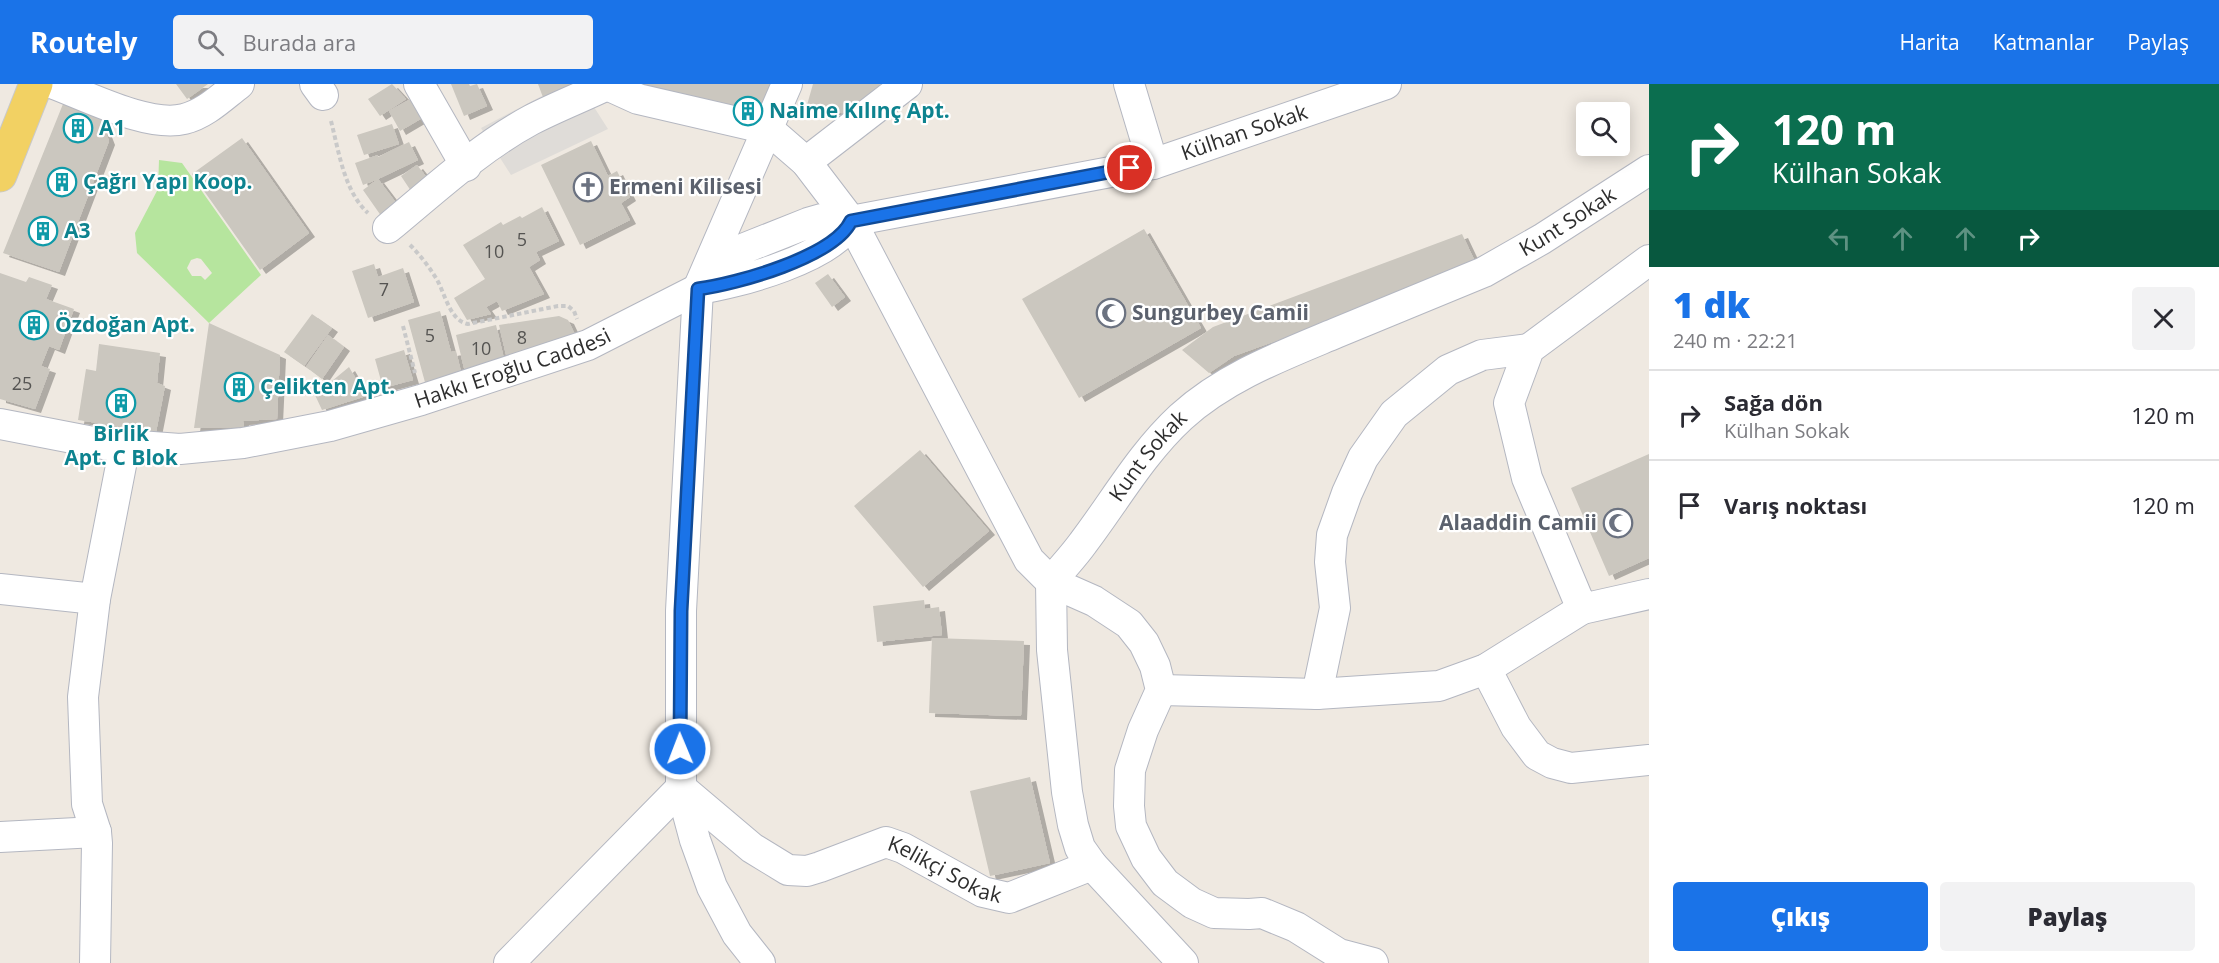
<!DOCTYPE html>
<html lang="tr">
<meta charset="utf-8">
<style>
:root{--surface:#fff;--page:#f2f2f3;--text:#2b2b33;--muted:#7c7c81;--line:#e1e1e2;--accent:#1a73e8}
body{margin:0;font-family:"Open Sans",sans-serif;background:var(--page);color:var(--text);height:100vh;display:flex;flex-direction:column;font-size:22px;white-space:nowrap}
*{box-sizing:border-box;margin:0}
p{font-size:20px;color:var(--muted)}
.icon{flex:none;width:33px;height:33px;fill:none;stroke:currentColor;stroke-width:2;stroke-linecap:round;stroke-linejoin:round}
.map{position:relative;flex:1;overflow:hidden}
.sheet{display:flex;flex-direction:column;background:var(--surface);width:570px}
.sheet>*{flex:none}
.top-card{background:#0b6e4f;color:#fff;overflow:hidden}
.buttons{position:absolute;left:1576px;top:18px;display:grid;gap:12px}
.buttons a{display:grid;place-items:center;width:54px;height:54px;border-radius:6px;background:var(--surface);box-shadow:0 3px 15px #0003;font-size:30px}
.pin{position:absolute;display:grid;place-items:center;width:51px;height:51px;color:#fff;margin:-26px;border:3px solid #fff;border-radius:50%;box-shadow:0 2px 6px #0007}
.me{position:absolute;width:66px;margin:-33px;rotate:359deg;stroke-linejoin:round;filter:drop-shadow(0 0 4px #0008)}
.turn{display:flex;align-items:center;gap:21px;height:126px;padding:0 24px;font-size:27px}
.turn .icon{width:78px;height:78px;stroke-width:2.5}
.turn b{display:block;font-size:42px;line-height:51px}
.lanes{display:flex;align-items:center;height:57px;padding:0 24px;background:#0003;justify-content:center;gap:30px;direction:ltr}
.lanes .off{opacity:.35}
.round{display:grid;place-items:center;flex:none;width:63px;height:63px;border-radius:6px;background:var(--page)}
.headline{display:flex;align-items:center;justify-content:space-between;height:102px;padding:0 24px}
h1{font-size:36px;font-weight:800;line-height:45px;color:var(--accent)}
.primary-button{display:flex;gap:12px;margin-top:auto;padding:12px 24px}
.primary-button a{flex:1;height:69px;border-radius:6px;background:var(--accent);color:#fff;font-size:24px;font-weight:800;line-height:69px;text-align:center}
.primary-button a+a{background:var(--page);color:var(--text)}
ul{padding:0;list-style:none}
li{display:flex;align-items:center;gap:18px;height:90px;padding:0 24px;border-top:2px solid var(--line)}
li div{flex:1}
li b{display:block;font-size:22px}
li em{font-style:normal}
header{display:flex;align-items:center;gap:36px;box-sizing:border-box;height:84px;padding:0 30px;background:var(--accent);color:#fff}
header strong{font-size:28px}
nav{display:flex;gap:33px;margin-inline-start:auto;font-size:21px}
.search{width:420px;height:54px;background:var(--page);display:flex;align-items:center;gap:15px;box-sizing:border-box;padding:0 21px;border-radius:6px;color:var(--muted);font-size:22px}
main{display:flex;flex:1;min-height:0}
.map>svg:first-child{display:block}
.green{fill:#b6e59e;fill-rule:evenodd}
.plaza{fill:#dfdcd8}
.building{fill:#cbc7bf;filter:url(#shadow)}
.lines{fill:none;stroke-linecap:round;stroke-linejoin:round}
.minor-casing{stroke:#b4b7c1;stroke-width:32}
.major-casing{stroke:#c9c9c9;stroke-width:35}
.path{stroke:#c9c9c9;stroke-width:4;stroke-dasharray:4.5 3;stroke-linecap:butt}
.minor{stroke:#fff;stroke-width:30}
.major{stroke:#f2d163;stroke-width:33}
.route-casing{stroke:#114b97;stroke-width:15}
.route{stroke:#1a73e8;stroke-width:10}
.labels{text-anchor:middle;stroke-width:4.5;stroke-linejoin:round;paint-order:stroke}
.number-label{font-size:18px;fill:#555452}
.culture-label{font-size:21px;font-weight:bold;fill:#0d838f;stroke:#fff;text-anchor:start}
.street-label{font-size:21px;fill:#2e2e2e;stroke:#fff}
.worship-label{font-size:21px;font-weight:bold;fill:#5b616d;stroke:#fff;text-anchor:start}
</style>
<header>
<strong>Routely</strong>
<div class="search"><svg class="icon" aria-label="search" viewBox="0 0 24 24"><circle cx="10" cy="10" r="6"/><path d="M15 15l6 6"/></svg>Burada ara</div>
<nav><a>Harita</a><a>Katmanlar</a><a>Paylaş</a></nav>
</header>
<main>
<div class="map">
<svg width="1649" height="879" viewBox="0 0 1649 879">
<defs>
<filter id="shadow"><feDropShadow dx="6" dy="4" stdDeviation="0" flood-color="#0004"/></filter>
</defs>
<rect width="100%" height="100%" fill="#efe9e1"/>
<path class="green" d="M 159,76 L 182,79 L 261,191 L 209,239 L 137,169 L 135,149 L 158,105 ZM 197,174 L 201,175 L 212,189 L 205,196 L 201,192 L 192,192 L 187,184 L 191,176 Z"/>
<path class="plaza" d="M 580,1 L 608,45 L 511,91 L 481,44 L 542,12 L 544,18 Z"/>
<path class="building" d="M 176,0 L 208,0 L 187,15 Z
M 392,0 L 406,15 L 380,32 L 368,15 Z
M 451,0 L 469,0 L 470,2 L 477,0 L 487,22 L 464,32 Z
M 538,0 L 580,0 L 544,16 Z
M 628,0 L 777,0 L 767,38 Z
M 813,0 L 880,0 L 876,17 L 846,30 L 807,21 Z
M 418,11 L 429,30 L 400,47 L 389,27 Z
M 65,15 L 99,31 L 109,57 L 59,188 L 3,169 Z
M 392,40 L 399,60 L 364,71 L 357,51 Z
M 242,54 L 309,149 L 260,186 L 192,90 Z
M 591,57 L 608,92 L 617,87 L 630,113 L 621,119 L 630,136 L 580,161 L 541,81 Z
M 409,58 L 418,76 L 378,95 L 400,124 L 384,136 L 363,106 L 378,95 L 363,101 L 355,79 L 378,71 L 378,73 Z
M 417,81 L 428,95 L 411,107 L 401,92 Z
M 542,123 L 559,157 L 536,168 L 540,176 L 529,183 L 544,210 L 502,227 L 497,217 L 486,223 L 491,230 L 467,236 L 454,214 L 485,195 L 463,161 L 501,138 L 503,141 L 520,132 L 522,134 Z
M 1144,145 L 1201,244 L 1079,314 L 1022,215 Z
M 1462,150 L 1478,184 L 1234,272 L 1209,289 L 1182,266 L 1213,243 Z
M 374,180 L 378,193 L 403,184 L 414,218 L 368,234 L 352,187 Z
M 0,189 L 26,198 L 29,193 L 52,201 L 46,215 L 74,225 L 59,266 L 49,262 L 41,282 L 50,285 L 35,325 L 0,315 Z
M 828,190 L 845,213 L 832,223 L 815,199 Z
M 440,227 L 451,268 L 456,267 L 462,292 L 426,302 L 408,236 Z
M 312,230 L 332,244 L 304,282 L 284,268 Z
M 559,232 L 568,236 L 577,255 L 508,279 L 499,241 Z
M 209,239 L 280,271 L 277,335 L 243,337 L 244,343 L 194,344 Z
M 496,241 L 505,279 L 465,288 L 456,251 Z
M 328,251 L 344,263 L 322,295 L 306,283 Z
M 99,260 L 160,269 L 157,299 L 165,302 L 156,348 L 78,336 L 86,285 L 96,287 Z
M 404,266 L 413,296 L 383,304 L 375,275 Z
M 349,283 L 366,312 L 322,326 L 315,311 Z
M 920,366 L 989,447 L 923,503 L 854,422 Z
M 1649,370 L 1649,474 L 1609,492 L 1571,404 Z
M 924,516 L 925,525 L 939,523 L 942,551 L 877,558 L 873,522 Z
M 932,554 L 1024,557 L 1021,632 L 929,629 Z
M 1030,693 L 1050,779 L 990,792 L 970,707 Z"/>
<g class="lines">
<g class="minor-casing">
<g id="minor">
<path d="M 54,0 C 89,13 149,44 184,35 C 205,30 222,13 239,0"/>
<path d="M 315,0 L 323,11"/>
<path d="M 419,0 L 466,82"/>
<path d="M 605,0 L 638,15 L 768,45 L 806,78 L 851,137 L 1029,476 L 1051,498 L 1094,517 L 1129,540 L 1144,559 L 1155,582 L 1161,606 L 1143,646 L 1130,686 L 1129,722 L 1131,742 L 1146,774 L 1165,799 L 1192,819 L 1214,829 L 1249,830 L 1262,829 L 1296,843 L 1339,870 L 1373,879"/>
<path d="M 1129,0 L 1153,80"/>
<path d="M 806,78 L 907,0"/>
<path id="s1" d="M 851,137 L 1153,80 L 1386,0"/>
<path d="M 388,144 C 433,107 479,64 531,36 C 556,23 582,13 607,1"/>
<path d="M 1649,176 L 1529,265 L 1509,319 L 1527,394 L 1582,525 L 1649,510"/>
<path id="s2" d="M 0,340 L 119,363 L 125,361 L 180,365 L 243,359 L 330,342 L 421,316 L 588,261 L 698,205 L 724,178 L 740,166 L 808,139 L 822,135 L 851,137 C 835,173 736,200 698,205"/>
<path d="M 0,505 L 95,515"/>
<path d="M 1486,585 L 1516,643 L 1537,671 L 1552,679 L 1571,684 L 1649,676"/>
<path d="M 1161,606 L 1317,610 L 1335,524 L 1330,478 L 1332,451 L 1347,409 L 1363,374 L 1394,330 L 1448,286 L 1482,271 L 1529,265"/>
<path d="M 1317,610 L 1439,602 L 1486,585 L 1582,525"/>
<path d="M 0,753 L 96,748"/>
<path d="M 95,879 L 97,759 L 96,748 L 87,720 L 83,613 L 95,515 L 125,361"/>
<path id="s3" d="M 509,879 L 681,704 L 752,764 L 788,786 L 807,787 L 820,783 L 886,758 L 903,764 L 983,808 L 1009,814 L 1092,781"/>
<path d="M 760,879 L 737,850 L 712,803 L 695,756 L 681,704 L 681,527 L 698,205 L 787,0"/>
<path id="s4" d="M 1183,879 L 1092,781 L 1080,764 L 1073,741 L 1067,708 L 1052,566 L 1051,498 C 1061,485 1073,473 1083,459 C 1115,417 1141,370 1181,333 C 1225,293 1281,272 1336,249 C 1385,229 1435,208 1484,188 L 1542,155 L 1649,86"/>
</g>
</g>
<g class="major-casing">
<path id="major" d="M 0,91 L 36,0"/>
</g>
<path class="path" d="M 331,37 C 339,68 344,107 368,129
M 410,161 C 419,170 427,180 434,191 C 445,206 448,236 468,240 L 558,222 L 568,222 L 574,227 L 577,235
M 403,242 L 415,289"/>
<use href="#minor" class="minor"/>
<use href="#major" class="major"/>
</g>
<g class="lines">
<g class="route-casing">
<path id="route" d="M 680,665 L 681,527 L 698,205 C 736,200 834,173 851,137 L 1130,84"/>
</g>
<use href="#route" class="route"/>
</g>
<defs>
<g id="building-ring" transform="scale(1.5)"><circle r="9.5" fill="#fff" stroke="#0f9aa8" stroke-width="1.5"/><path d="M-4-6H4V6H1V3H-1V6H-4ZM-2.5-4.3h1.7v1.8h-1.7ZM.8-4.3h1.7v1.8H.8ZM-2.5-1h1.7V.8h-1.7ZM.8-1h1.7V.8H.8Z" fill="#0f9aa8"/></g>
<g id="church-ring" transform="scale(1.5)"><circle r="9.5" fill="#fff" stroke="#6b7280" stroke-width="1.5"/><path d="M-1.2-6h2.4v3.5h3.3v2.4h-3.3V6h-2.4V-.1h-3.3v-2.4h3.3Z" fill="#6b7280"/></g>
<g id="mosque-ring" transform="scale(1.5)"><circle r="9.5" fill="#fff" stroke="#6b7280" stroke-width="1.5"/><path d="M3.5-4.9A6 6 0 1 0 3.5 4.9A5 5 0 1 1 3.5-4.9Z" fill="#6b7280"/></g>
</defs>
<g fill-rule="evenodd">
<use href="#building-ring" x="748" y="27"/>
<use href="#building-ring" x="78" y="44"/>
<use href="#building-ring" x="62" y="98"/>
<use href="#church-ring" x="588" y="103"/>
<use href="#building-ring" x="43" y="147"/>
<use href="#mosque-ring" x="1111" y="229"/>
<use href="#building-ring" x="34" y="241"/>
<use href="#building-ring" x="239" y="303"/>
<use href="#building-ring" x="121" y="319"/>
<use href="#mosque-ring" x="1618" y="439"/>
</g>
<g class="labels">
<g class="number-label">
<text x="522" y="162">5</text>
<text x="494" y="174">10</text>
<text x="384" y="212">7</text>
<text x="430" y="258">5</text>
<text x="522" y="260">8</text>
<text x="481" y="271">10</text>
<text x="22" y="306">25</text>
</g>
<g class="culture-label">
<text x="769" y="34">Naime Kılınç Apt.</text>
<text x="99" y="51">A1</text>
<text x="83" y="105">Çağrı Yapı Koop.</text>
<text x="64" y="154">A3</text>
<text x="55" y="248">Özdoğan Apt.</text>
<text x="260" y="310">Çelikten Apt.</text>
<text x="121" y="357" text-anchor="middle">Birlik<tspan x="121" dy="24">Apt. C Blok</tspan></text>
</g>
<g class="street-label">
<text dy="7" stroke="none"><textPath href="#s1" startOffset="404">Külhan Sokak</textPath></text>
<text dy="7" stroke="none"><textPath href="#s4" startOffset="1068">Kunt Sokak</textPath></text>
<text dy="7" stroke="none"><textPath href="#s2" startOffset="526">Hakkı Eroğlu Caddesi</textPath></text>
<text dy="7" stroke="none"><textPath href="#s4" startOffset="582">Kunt Sokak</textPath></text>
<text dy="7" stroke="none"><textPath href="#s3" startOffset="549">Kelikçi Sokak</textPath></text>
</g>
<g class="worship-label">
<text x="609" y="110">Ermeni Kilisesi</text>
<text x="1132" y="236">Sungurbey Camii</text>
<text x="1597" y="446" text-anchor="end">Alaaddin Camii</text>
</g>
</g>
</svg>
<div class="buttons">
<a><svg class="icon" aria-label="search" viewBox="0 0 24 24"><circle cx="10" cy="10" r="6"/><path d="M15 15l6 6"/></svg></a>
</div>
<div class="pin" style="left:1130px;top:84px;background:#d93025"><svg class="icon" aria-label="arrive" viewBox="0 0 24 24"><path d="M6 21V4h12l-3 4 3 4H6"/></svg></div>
<svg class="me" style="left:680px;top:665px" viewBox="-20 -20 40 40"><circle r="17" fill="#1a73e8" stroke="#fff" stroke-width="3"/><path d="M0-11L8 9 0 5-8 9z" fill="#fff"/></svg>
</div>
<section class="sheet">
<div class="top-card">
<div class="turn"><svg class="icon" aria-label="right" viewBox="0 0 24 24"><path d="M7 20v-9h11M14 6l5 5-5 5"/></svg><div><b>120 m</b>Külhan Sokak</div></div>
<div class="lanes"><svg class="icon off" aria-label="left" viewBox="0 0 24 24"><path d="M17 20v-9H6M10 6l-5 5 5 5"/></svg><svg class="icon off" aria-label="ahead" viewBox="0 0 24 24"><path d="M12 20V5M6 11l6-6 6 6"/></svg><svg class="icon off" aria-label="ahead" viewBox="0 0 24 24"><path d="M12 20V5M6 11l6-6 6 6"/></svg><svg class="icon" aria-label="right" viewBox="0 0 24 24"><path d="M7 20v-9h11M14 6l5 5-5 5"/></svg></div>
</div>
<div class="headline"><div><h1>1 dk</h1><p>240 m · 22:21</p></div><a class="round"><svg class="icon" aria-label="close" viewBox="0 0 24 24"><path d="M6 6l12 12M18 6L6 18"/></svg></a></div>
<ul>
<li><svg class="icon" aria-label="right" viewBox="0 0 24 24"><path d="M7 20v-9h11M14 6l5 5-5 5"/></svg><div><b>Sağa dön</b><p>Külhan Sokak</p></div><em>120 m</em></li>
<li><svg class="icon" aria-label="arrive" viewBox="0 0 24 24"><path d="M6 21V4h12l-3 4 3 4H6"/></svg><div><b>Varış noktası</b></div><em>120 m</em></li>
</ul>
<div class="primary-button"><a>Çıkış</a><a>Paylaş</a></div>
</section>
</main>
